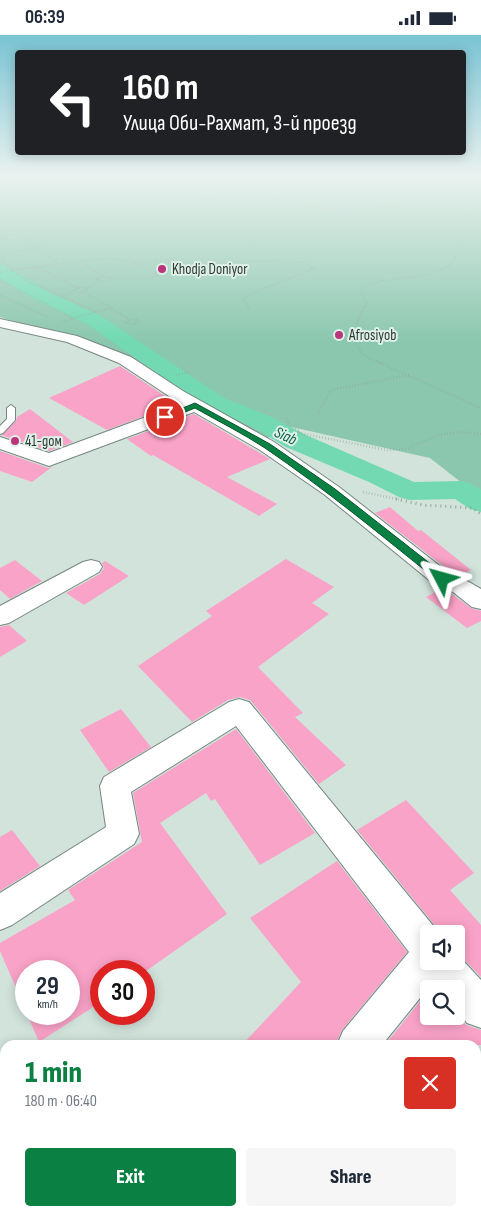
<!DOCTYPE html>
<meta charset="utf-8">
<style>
:root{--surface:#fff;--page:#f6f6f7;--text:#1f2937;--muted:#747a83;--accent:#0b8043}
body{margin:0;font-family:"Sofia Sans Condensed",sans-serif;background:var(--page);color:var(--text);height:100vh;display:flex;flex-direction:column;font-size:19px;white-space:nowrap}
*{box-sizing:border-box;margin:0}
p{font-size:16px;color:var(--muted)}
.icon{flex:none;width:28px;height:28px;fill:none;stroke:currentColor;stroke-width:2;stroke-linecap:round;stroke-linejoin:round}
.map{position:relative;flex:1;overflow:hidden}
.panel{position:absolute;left:0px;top:1005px;width:481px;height:176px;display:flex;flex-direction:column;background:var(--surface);border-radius:15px 15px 0 0;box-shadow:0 2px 12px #0003}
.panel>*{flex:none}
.banner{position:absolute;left:15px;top:15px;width:451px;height:105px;border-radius:5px;box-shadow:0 2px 12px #0003;background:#202124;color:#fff;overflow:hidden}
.buttons{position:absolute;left:420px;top:890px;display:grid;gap:10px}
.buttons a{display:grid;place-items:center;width:45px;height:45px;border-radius:5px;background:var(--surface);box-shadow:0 2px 12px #0003;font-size:25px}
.speed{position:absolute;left:15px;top:925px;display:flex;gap:10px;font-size:25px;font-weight:700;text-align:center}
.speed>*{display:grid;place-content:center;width:65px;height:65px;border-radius:50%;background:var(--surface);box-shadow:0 2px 12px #0003;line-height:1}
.speed small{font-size:12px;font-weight:400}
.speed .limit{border:8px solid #d22;background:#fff;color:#111}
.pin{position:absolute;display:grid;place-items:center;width:42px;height:42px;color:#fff;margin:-21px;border:2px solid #fff;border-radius:50%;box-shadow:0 1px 5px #0007}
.me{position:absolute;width:55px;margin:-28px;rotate:309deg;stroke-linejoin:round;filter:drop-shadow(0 0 4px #0008)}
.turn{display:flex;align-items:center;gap:18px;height:105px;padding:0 25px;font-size:22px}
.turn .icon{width:65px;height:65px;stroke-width:2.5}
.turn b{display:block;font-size:35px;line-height:42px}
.round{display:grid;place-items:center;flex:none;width:52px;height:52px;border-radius:5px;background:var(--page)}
.summary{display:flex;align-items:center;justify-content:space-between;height:85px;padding:0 25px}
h1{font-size:30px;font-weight:800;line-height:38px;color:var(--accent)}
.action{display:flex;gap:10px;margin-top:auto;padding:10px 25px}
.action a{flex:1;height:58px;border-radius:5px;background:var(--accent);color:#fff;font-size:20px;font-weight:800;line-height:58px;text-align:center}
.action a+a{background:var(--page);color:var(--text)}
.status{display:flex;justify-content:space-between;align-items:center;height:35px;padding:0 25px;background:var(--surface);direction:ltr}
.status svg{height:14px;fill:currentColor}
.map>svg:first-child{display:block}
.green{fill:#8bc7af}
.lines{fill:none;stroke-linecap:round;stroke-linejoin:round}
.river{fill:#72d9b3;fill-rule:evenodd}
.building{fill:#faa3c8}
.service-casing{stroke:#76877f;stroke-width:2}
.minor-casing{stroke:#76877f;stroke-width:2}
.path-far3{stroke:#95a39c;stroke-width:1;stroke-dasharray:0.5 2;stroke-linecap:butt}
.path-far2{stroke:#95a39c;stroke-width:2;stroke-dasharray:0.5 2;stroke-linecap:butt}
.path-far1{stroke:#95a39c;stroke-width:2.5;stroke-dasharray:0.5 2.5;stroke-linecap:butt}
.path{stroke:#95a39c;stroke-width:3;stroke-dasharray:1 4;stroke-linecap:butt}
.service{fill:#fff;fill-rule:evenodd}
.minor{fill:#fff;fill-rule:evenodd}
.route{fill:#0b8043;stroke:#07532c}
.poi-dot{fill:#ba357a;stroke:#def1e8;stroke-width:2}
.labels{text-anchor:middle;stroke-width:4;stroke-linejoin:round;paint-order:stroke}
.far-poi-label{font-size:15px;fill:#313935;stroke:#def1e8;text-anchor:start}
.far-water-label{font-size:16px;font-style:italic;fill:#12644b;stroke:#def1e8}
</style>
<div class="status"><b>06:39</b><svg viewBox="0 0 49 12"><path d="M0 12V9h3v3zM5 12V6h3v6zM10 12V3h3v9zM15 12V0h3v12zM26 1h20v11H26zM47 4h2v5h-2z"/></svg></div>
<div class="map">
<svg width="481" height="1181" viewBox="0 0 481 1181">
<rect width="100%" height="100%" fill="#d1e3db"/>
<path class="green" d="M 0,141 L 481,141 L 481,463 L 430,423 L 287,391 L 262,407 L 164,337 L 0,282 Z"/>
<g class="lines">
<path class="river" d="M 0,230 L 6,231 L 49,257 L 101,281 L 224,363 L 269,381 L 306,400 L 414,447 L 462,446 L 472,449 L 481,455 L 481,477 L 470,474 L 455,464 L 409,465 L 399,462 L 369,447 L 286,412 L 251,391 L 206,373 L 87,289 L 35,265 L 0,244 Z"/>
</g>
<path class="building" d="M 120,331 L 177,369 L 107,395 L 49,363 Z
M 30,374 L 73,407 L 49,416 L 1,400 L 16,386 L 17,382 Z
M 194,379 L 270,424 L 227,442 L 277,469 L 259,481 L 153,420 L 151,421 L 127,404 Z
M 0,416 L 48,433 L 52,432 L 32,447 L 0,436 Z
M 390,472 L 418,496 L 421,495 L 471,535 L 459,541 L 451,537 L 375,478 Z
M 286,524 L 334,552 L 312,568 L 329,579 L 258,632 L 303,678 L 295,682 L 346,730 L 319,749 L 250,665 L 240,662 L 228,665 L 192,687 L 138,631 L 212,581 L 206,576 Z
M 15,525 L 42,546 L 10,564 L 0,555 L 0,533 Z
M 105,526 L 129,541 L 84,570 L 66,558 L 100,539 L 104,533 L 102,528 Z
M 441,554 L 452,559 L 471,573 L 481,576 L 481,586 L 467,593 L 426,562 Z
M 9,590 L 27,606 L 0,622 L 0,592 Z
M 121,674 L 151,712 L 109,737 L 80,695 Z
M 236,694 L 315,798 L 260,830 L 215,764 L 211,766 L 206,758 L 160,788 L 227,879 L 146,936 L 101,936 L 101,967 L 39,1007 L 27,979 L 69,979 L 69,936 L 26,936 L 26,976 L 0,916 L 0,908 L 75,865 L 68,855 L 142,807 L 133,758 Z
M 406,765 L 474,838 L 450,855 L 481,890 L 481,942 L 456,916 L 456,899 L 442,899 L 357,795 Z
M 12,795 L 40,831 L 0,856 L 0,802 Z
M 337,826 L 407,917 L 342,995 L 335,1010 L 242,1010 L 301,947 L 250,883 Z
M 429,955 L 429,981 L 456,981 L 456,977 L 466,990 L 481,995 L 481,1010 L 385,1010 Z"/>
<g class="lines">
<g class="service-casing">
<path id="service" d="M 11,370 L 15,373 L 15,385 L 3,398 L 0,399 L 0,391 L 7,384 L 7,373 Z"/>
</g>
<g class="minor-casing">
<path id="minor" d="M 0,284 L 77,301 L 131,322 L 183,356 L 274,407 L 339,452 L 450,539 L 469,547 L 481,554 L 481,574 L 472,572 L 453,557 L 434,549 L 325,460 L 260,415 L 194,377 L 49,431 L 0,414 L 0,402 L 49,418 L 181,369 L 119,328 L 67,307 L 0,292 Z
M 91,525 L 99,527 L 102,532 L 99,537 L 9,588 L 0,590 L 0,571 L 83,527 Z
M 239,664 L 249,667 L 440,899 L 429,899 L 429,926 L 456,926 L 456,918 L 481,945 L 481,993 L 467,988 L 456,974 L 456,954 L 439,954 L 433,947 L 382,1010 L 337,1010 L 343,996 L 409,917 L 236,691 L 131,757 L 139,799 L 134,809 L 12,890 L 0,895 L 0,858 L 106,792 L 100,751 L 104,742 L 229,667 Z
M 197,1176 L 245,1176 L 243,1181 L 195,1181 Z"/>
</g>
<path class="path-far3" d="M 219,141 L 209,149 L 181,161 L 190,168 L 209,163 L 266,161 L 304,171 L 353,178 L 407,169 L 481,166
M 391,141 L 424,149 L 481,157
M 0,157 L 5,157 L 10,161 L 0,168
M 0,182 L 15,186 L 4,187 L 7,185
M 10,187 L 34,211
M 0,202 L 21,199
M 33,211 L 40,211 L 42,213 L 30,214 Z
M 39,214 L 50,222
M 0,216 L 2,222
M 1,218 L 30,214
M 455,222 C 463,199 461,186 481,167"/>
<path class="path-far2" d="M 2,221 L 4,228 L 11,235 L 108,223 L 132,227 L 174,224
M 48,221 L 58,228
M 81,226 L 102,241
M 132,227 L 137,230 L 184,227 L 193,229 L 262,226 L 303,227 L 314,234 L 262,254 L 243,264 L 250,274
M 38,232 L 77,253
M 0,237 L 11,235 L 27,246 L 96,277 L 111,273
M 103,241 L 112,243 L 103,246 L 97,244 Z
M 156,241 L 153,238 L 187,233 L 193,229
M 0,245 L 75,284
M 77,253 L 85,253 L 87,255 L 79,258 L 74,255 Z
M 86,253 L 100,246
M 84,257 L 129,284
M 0,260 L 50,283
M 63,261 L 75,257
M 129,284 L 136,284 L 139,287 L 135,289 L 125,288 Z
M 62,287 L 95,277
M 381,328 C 376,326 370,324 366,321 C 348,308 356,284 367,269 L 361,258 L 362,253 C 387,237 442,250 456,221"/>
<path class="path-far1" d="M 378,327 L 481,373
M 176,340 L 190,337
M 318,378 L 331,355 L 410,340
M 286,383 L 290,391 L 300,396 L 299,398
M 285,404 L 299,398 L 387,415 L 405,414 L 442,399 L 459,397 L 481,399
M 363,457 L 402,465"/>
<path class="path" d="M 396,464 L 423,470 L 472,473 L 481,479"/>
<use href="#service" class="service"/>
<use href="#minor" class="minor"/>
</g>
<linearGradient id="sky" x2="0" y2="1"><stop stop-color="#79c3d3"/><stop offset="0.46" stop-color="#eaf2ef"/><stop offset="1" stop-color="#eaf2ef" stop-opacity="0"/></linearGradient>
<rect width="481" height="306" fill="url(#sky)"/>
<path class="route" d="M 195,368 L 270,409 L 335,454 L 446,541 L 447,544 L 446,546 L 438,546 C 381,500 325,454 265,413 C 242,398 218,386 195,373 L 168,384 L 161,382 Z"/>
<g class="poi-dot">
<circle cx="162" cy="234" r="5"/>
<circle cx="339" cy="300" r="5"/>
<circle cx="15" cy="406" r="5"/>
</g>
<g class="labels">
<g class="far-poi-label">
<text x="172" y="239">Khodja Doniyor</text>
<text x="349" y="305">Afrosiyob</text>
<text x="25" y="411">41-дом</text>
</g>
<g class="far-water-label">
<text transform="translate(286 400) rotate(25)" y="6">Siab</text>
</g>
</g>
</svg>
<div class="buttons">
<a><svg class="icon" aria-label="sound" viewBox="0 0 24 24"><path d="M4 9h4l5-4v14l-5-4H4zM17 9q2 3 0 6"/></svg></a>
<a><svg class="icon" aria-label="search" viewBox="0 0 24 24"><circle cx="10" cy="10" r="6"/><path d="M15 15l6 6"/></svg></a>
</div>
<div class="speed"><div>29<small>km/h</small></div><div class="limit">30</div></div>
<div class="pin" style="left:165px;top:382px;background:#d93025"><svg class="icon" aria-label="arrive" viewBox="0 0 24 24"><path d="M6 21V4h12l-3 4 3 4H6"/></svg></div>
<svg class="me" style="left:442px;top:544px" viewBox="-20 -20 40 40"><path d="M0-17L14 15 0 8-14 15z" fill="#0b8043" stroke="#fff" stroke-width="4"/></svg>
<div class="banner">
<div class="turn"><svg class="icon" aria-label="left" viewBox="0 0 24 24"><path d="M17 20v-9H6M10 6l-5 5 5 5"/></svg><div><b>160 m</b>Улица Оби-Рахмат, 3-й проезд</div></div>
</div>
<section class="panel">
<div class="summary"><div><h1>1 min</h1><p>180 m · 06:40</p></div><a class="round" style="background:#d93025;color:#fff"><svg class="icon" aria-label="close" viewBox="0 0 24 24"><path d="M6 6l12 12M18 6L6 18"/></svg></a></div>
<div class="action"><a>Exit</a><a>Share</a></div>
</section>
</div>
